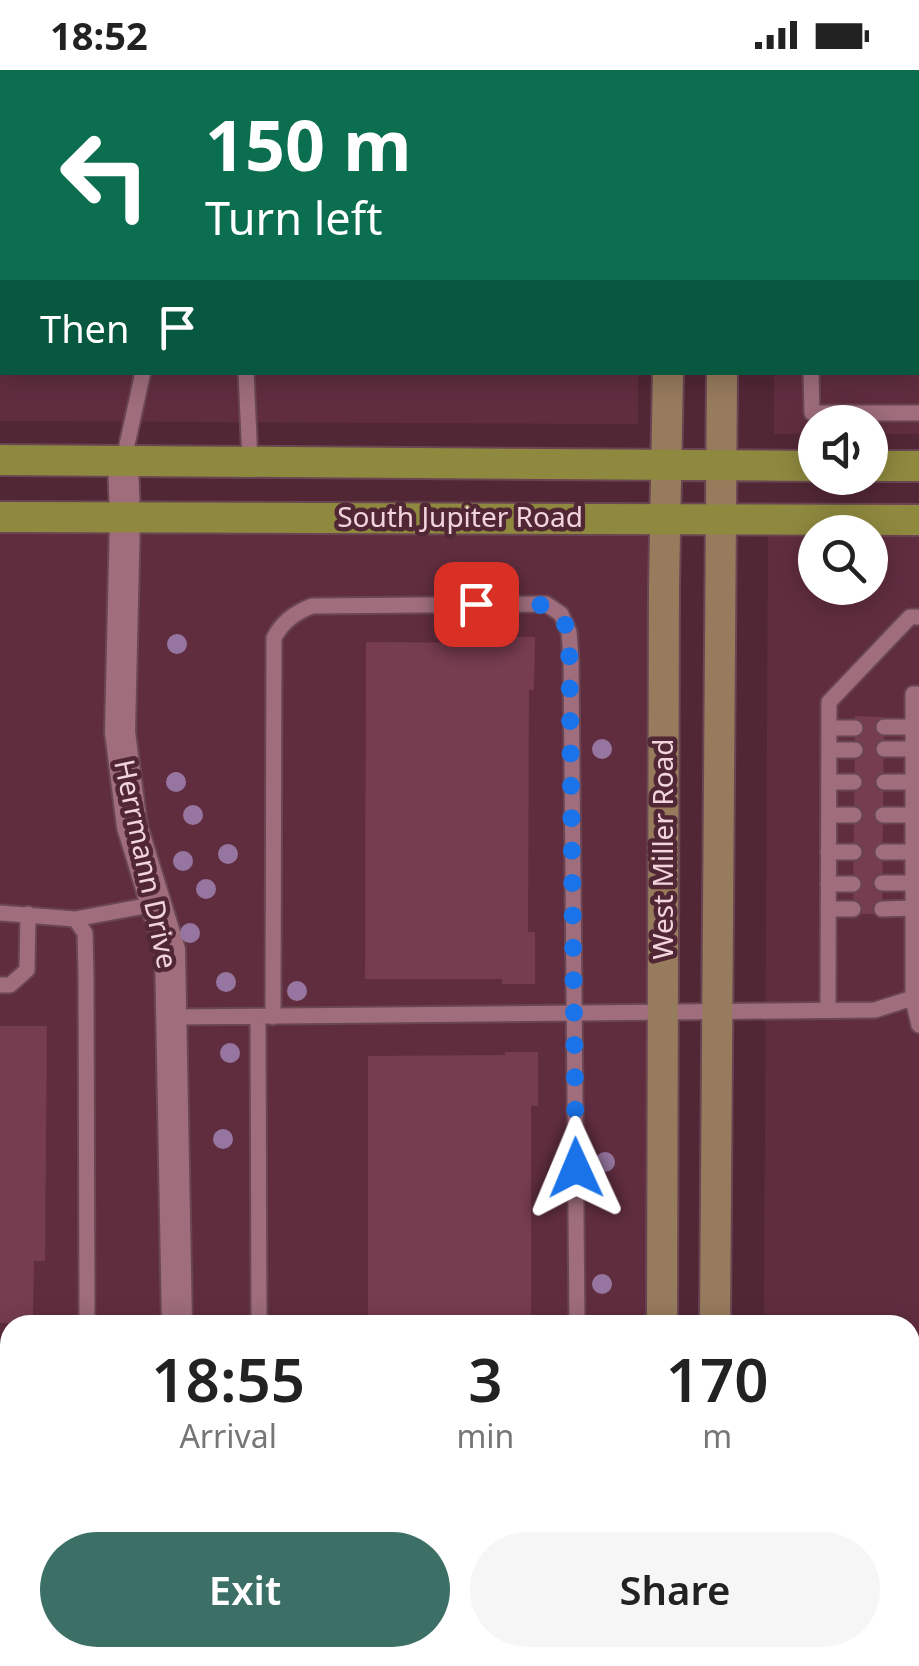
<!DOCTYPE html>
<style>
:root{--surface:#fff;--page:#f6f6f6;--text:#222;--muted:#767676;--accent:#3c6f66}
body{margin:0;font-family:"Noto Sans",sans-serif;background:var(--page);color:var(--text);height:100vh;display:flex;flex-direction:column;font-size:38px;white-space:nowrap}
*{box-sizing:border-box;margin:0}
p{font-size:32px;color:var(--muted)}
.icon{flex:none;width:55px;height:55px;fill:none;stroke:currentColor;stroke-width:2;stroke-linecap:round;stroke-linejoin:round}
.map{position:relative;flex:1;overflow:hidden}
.sheet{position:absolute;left:0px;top:1245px;width:920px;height:352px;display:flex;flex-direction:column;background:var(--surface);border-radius:30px 30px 0 0;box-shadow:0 5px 25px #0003}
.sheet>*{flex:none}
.guide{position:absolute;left:0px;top:0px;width:920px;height:305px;box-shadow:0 5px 25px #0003;background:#0b6e4f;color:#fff;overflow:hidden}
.fabs{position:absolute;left:798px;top:335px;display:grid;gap:20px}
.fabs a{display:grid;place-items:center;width:90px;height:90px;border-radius:50%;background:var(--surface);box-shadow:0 5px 25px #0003;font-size:50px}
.pin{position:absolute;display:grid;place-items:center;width:85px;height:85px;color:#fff;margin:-42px;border-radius:20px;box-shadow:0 5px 15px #0006}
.me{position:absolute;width:110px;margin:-55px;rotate:359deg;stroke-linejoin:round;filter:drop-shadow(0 0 8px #0008)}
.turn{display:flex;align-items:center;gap:35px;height:210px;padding:0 40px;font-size:45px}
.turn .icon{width:130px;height:130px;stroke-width:2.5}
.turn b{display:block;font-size:70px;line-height:85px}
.then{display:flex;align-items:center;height:95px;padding:0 40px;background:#0003;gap:20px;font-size:38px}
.eta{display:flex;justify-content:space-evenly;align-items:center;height:170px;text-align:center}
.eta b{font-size:60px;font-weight:600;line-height:70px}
.action{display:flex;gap:20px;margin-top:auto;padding:20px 40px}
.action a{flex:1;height:115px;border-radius:60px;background:var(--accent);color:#fff;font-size:40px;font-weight:600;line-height:115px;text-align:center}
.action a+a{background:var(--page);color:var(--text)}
.status{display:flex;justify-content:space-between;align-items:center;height:70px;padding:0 50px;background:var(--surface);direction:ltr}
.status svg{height:28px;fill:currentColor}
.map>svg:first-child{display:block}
.built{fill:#602d3f}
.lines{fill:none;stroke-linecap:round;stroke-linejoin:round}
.stream{stroke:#225c81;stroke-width:8}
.building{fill:#763c4f}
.lane-casing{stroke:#6a4552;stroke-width:19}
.street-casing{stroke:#6a4552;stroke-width:34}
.secondary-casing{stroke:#6a4552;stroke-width:34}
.primary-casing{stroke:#6a4552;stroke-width:34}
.lane{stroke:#9f6d7c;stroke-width:15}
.street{stroke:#9f6d7c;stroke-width:30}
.secondary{stroke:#977b5d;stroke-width:30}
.primary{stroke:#8f893f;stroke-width:30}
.tree{fill:#9676a0}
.route{stroke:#1a73e8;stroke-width:18;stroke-dasharray:0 32.4}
.labels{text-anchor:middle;stroke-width:9;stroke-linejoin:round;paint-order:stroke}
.street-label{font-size:28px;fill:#f1d4dc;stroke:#522735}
</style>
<div class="status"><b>18:52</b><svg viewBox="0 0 49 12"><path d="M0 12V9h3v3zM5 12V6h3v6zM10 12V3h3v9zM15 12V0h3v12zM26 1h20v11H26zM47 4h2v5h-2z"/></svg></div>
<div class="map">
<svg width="919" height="1596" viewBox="0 0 919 1596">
<rect width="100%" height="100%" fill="#522735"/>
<path class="built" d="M 0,0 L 635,0 L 2,2 L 2,302 L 638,303 L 638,354 L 0,351 Z
M 773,0 L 919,0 L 919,364 L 870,364 L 870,352 L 815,352 L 815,364 L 774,364 L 774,303 L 918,302 L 918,2 Z
M 0,460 L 653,463 L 650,1255 L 10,1255 L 10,1588 L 648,1588 L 648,1596 L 0,1596 Z
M 768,464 L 815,464 L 815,518 L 870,518 L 870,464 L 919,465 L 919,1596 L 763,1596 L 763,1588 L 910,1588 L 910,1255 L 764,1255 Z"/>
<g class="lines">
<path class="stream" d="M 910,1461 L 919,1461"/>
</g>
<path class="building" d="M 502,567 L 535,567 L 534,620 L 529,620 L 528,862 L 535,862 L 535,914 L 502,914 L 502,909 L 365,909 L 366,572 L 502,573 Z
M 855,646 L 884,647 L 882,844 L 853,844 Z
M 0,956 L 47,956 L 45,1191 L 34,1191 L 33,1253 L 0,1253 Z
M 505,982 L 538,982 L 538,1036 L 531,1036 L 531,1255 L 368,1255 L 368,986 L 505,985 Z
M 369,1588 L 540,1588 L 540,1596 L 369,1596 Z"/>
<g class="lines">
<g class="lane-casing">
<path id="lane" d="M 233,2 L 233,0
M 567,2 L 567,0
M 918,100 L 919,100
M 918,241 L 919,241
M 0,283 L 2,283
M 246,302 L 250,391
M 811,302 L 812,343 L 857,343
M 858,352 L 857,343 L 919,343
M 123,393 L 143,302
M 919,624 L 913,624 L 913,930 L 919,955
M 884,657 L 913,657
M 829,658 L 855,658
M 884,679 L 913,679
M 829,680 L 855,680
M 829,712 L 854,712
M 884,712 L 913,712
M 829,745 L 854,745
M 883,745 L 913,745
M 828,782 L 854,782
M 883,782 L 913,782
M 882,813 L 913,813
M 828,814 L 853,814
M 828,839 L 853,839
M 882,839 L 913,838
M 0,843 L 75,849 L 156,834
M 75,849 L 85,863 L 86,904 L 87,1255
M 0,915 L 10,915 L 27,900 L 28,844
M 828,940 L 829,632 L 910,547 L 919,547
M 172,947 L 875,940 L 919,926
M 258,947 L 259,1255
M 273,947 L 274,568 C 282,552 296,542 312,536 L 546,534 L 561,544 L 569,562 L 571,589 L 577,1255
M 0,1315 L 10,1315
M 918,1392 L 919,1349
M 0,1498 L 10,1498
M 573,1588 L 573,1596
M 259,1596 L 259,1588"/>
</g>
<g class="street-casing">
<path id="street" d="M 123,393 L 125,447 L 120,662 L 132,756 L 170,880 L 177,1255
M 173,1596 L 173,1588"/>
</g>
<g class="secondary-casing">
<path id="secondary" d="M 667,0 L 667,2
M 723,2 L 723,0
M 662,1255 L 664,517 L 668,302
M 715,1255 L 722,302
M 662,1588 L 662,1596
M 713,1596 L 713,1588"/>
</g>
<g class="primary-casing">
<path id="primary" d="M 0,390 L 815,396
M 870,396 L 919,396
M 0,447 L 919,450"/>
</g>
<use href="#lane" class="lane"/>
<use href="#street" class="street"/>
<use href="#secondary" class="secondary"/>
<use href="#primary" class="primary"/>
</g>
<g class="tree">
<circle cx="177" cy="574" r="10"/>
<circle cx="602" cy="679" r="10"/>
<circle cx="176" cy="712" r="10"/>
<circle cx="193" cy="745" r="10"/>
<circle cx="228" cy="784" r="10"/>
<circle cx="183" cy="791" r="10"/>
<circle cx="206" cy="819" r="10"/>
<circle cx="190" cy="863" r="10"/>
<circle cx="226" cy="912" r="10"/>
<circle cx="297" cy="921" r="10"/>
<circle cx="230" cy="983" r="10"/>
<circle cx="223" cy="1069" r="10"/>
<circle cx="605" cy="1092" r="10"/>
<circle cx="602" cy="1214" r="10"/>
</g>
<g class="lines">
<path class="route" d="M 476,534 C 514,533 551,522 569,562 L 576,1098"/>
</g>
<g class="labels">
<g class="street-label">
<text x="460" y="457">South Jupiter Road</text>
<text transform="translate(663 779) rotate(-90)" y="10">West Miller Road</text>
<text transform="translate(146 794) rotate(78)" y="10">Herrmann Drive</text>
</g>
</g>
</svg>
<div class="fabs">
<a><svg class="icon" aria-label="sound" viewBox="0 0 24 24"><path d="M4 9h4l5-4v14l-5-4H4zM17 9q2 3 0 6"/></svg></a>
<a><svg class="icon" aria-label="search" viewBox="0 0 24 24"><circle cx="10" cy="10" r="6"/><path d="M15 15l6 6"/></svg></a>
</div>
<div class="pin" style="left:476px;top:534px;background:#d93025"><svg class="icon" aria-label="arrive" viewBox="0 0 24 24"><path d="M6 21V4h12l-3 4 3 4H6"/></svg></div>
<svg class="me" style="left:576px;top:1098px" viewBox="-20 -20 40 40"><path d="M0-17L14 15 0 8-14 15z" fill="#1a73e8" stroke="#fff" stroke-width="4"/></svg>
<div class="guide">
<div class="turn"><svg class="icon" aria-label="left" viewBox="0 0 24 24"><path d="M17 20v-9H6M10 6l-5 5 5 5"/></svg><div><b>150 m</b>Turn left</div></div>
<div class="then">Then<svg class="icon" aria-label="arrive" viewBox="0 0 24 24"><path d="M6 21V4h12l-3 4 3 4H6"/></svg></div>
</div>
<section class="sheet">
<div class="eta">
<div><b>18:55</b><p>Arrival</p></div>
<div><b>3</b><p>min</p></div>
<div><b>170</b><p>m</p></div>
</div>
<div class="action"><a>Exit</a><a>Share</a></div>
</section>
</div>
